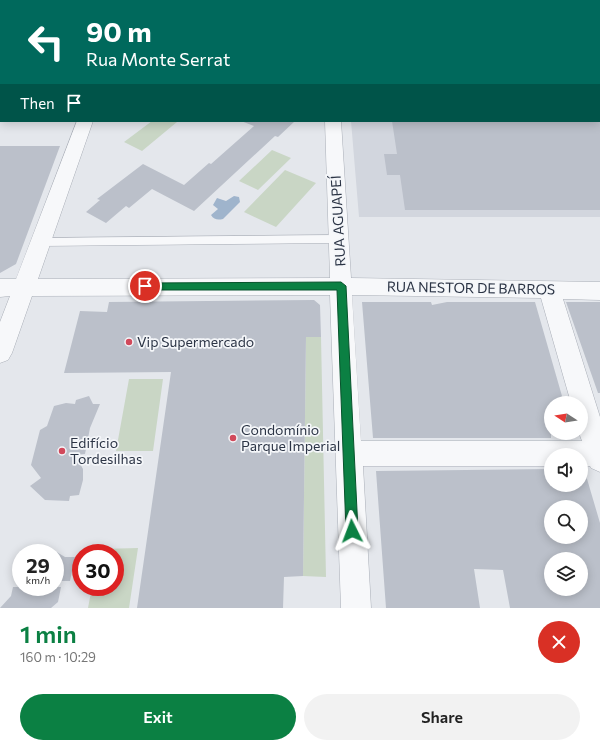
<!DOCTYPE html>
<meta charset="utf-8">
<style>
:root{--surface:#fff;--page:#f2f2f2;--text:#222;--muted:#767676;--accent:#0b8043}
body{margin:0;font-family:Commissioner,sans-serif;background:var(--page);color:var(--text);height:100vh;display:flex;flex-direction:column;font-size:15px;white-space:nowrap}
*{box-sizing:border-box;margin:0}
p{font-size:13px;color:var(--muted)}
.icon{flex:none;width:22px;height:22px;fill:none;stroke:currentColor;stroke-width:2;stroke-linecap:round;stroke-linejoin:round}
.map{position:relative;height:608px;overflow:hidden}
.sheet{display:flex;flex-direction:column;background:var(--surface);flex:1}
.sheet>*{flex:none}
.guide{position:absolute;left:0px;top:0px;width:600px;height:122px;box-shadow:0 2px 10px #0003;background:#00695c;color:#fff;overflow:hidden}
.needle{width:26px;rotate:282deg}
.controls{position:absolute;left:544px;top:396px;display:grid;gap:8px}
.controls a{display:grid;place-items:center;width:44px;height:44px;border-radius:50%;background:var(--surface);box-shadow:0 2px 10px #0003;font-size:20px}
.speed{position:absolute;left:12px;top:544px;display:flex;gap:8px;font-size:20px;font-weight:700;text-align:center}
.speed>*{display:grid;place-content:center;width:52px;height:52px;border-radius:50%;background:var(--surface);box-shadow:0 2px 10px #0003;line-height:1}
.speed small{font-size:10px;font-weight:400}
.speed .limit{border:6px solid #d22;background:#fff;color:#111}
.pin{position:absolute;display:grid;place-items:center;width:34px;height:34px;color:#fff;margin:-17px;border:2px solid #fff;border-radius:50%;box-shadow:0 1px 4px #0007}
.me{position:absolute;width:44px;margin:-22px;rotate:357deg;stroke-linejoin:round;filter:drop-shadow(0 0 3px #0008)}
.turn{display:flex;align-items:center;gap:14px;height:84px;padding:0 20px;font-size:18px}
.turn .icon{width:52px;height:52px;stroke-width:2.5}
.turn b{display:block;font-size:28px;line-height:34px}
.then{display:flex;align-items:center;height:38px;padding:0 20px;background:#0003;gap:8px;font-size:15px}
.round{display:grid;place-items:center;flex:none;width:42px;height:42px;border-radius:21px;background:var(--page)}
.headline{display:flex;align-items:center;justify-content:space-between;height:68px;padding:0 20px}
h1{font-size:24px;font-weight:600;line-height:30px;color:var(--accent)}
.action{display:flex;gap:8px;margin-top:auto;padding:8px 20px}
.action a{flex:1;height:46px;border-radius:24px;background:var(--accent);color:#fff;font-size:16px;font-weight:600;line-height:46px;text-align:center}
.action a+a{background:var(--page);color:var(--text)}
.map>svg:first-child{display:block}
.built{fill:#d2d6de}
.green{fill:#c9d6c5}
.water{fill:#9fb4cc}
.building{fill:#bbc0ca;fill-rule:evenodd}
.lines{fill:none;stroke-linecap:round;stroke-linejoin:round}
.lane-casing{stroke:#a9aeb7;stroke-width:1}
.street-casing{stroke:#a9aeb7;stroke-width:1}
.lane{fill:#f7f8fa;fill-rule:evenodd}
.street{fill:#f7f8fa;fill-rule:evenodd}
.route{fill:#0b8043;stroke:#07532c}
.poi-dot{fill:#d1495b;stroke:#f4f6f9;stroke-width:1.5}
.labels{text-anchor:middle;stroke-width:3.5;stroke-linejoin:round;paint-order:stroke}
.street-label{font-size:14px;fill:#2b3445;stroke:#f4f6f9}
.poi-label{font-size:14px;fill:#2b3445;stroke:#f4f6f9;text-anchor:start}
</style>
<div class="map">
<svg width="600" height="608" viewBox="0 0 600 608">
<rect width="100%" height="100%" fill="#e4e7ec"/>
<path class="built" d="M 342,0 L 600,0 L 600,217 L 359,217 L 351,121 L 599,121 L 599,1 Z"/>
<path class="green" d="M 152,121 L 177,122 L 142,151 L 124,142 Z
M 272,150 L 291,158 L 258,190 L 239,181 Z
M 285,170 L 316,183 L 276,227 L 244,212 Z
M 306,337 L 321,337 L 326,577 L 303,576 Z
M 129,379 L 163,379 L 153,451 L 116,451 Z
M 138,548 L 129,608 L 88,608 L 92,587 L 115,587 L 115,553 L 99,553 L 100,549 Z"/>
<path class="water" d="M 234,196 L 239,197 L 240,202 L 223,219 C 218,220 214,220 211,215 L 218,209 L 213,205 L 217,198 L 226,201 Z"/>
<path class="building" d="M 241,121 L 295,121 L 278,137 L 275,136 L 194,211 L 152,189 L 129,208 L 126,206 L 106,223 L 86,212 L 100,200 L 97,199 L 143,164 L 184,185 L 209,163 L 211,164 L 254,126 Z
M 392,121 L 600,121 L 600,210 L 405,210 L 400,175 L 387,175 L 384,154 L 397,154 Z
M 0,146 L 60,146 L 16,264 L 0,273 Z
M 314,300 L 320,305 L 321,337 L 306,337 L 303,576 L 284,577 L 283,608 L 137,608 L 171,372 L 64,373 L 80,311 L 107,312 L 109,302 Z
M 362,302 L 431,302 L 432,305 L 447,302 L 535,302 L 564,403 L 551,403 L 551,438 L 373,438 Z
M 566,302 L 600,302 L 600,393 L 598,393 Z
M 89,396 L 93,404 L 100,404 L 90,428 L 85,454 L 75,455 L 83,469 L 83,480 L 79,495 L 70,496 L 69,501 L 45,500 L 30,486 L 41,478 L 31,465 L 40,430 L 47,426 L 54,406 L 66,403 L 75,404 L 76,400 Z
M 551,469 L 551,485 L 581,485 L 581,472 L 585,472 L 600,523 L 600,608 L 510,608 L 503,570 L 474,569 L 480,608 L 386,608 L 376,471 ZM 551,507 L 581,507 L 581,537 L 551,537 ZM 551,559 L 581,559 L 581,589 L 551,589 Z
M 55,551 L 65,557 L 75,557 L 70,581 L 55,581 Z
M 13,587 L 61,587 L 58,602 L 51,608 L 0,608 L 11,596 Z"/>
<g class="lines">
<g class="lane-casing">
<path id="lane" d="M 339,235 L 344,239 L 339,243 L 41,246 L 36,242 L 41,238 Z"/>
</g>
<g class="street-casing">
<path id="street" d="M 121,0 L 135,0 L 135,1 L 121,1 Z
M 320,0 L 334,0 L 334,1 L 320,1 Z
M 77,121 L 93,121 L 38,279 L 330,278 L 325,121 L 341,121 L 351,278 L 600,282 L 600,300 L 563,299 L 600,417 L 600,472 L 591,468 L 590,466 L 581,466 L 581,455 L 551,455 L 551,466 L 363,466 L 371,608 L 341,608 L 330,295 L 32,296 L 12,353 L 8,360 L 0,363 L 0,322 L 10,296 L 0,297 L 0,279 L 16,279 ZM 352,295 L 541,298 L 571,403 L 581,403 L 581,433 L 579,433 L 582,441 L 361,441 Z"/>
</g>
<use href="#lane" class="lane"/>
<use href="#street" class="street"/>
</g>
<path class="route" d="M 341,282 L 346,286 L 358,531 L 356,535 L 352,537 L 348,535 L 346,531 L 337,290 L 145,290 L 141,286 L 145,283 Z"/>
<g class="poi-dot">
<circle cx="129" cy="342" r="4"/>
<circle cx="233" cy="438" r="4"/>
<circle cx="62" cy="451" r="4"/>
</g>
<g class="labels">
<g class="street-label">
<text transform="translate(338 221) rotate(-93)" y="5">RUA AGUAPEÍ</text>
<text transform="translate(471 288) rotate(1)" y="5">RUA NESTOR DE BARROS</text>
</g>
<g class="poi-label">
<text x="137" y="347">Vip Supermercado</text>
<text x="241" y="435">Condomínio<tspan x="241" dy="16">Parque Imperial</tspan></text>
<text x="70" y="448">Edifício<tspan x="70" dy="16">Tordesilhas</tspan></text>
</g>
</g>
</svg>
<div class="controls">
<a><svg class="needle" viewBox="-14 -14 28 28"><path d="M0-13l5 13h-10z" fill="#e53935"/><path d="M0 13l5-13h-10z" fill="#767676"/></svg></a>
<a><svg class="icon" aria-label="sound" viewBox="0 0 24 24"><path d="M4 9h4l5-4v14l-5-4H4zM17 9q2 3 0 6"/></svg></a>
<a><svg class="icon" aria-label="search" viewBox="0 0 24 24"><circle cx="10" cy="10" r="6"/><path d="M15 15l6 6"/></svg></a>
<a><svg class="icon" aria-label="layers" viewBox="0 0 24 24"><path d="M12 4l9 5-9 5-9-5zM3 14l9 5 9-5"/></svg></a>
</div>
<div class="speed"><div>29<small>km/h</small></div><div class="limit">30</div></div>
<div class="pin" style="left:145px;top:286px;background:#d93025"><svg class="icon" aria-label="arrive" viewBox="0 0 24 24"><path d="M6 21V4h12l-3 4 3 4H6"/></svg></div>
<svg class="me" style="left:352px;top:531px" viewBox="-20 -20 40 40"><path d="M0-17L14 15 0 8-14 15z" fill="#0b8043" stroke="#fff" stroke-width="4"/></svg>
<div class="guide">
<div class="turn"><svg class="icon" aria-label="left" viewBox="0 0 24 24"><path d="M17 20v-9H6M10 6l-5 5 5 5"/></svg><div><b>90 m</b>Rua Monte Serrat</div></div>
<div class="then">Then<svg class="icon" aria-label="arrive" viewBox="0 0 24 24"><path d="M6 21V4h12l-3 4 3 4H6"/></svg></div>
</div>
</div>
<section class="sheet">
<div class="headline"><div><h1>1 min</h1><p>160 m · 10:29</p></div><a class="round" style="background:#d93025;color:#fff"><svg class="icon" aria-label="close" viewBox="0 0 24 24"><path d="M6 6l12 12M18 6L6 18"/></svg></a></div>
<div class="action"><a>Exit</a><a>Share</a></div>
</section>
